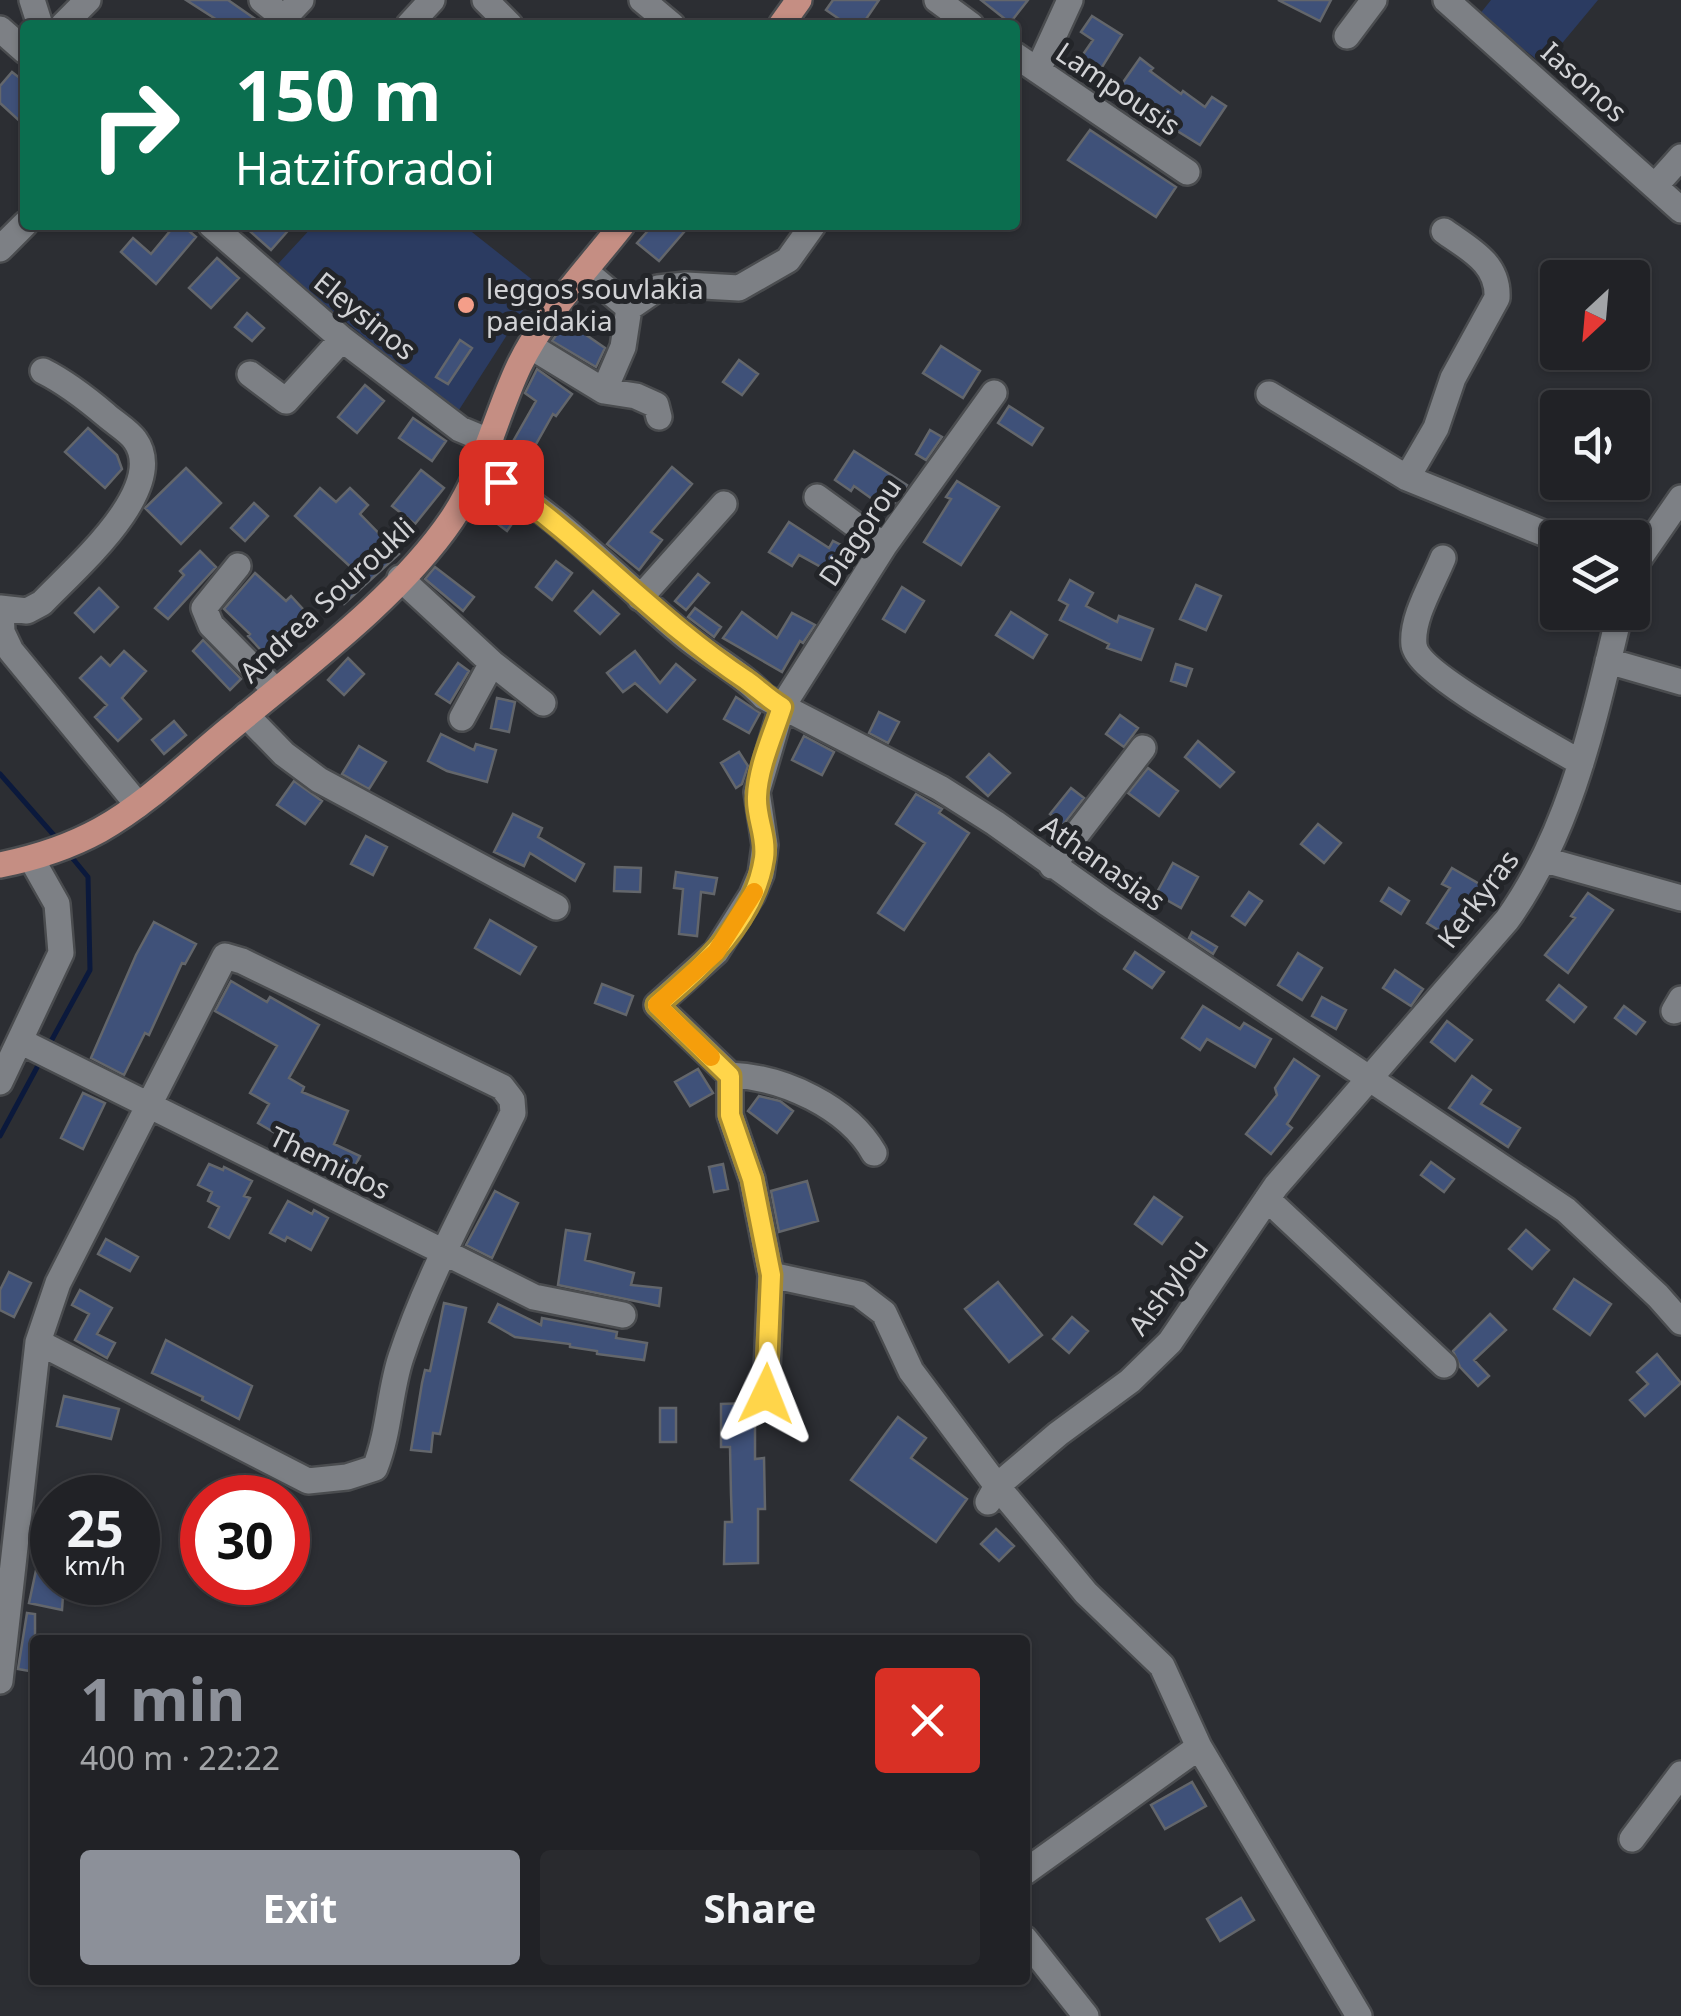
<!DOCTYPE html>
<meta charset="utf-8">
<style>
:root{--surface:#212226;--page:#292a2e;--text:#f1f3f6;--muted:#a2a4a7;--line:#3e3f43;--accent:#8c9099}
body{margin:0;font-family:"Noto Sans",sans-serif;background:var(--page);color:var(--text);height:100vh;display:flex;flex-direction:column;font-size:38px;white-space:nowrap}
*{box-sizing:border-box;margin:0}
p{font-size:32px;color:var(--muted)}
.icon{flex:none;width:55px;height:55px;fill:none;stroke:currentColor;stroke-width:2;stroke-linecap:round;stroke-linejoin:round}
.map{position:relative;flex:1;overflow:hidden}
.details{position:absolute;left:30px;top:1635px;width:1000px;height:350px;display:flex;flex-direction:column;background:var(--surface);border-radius:10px;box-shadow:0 2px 8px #0004,0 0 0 2px var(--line)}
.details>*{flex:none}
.top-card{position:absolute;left:20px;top:20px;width:1000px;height:210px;border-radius:10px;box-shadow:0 2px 8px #0004,0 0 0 2px var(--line);background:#0b6e4f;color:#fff;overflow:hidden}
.needle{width:65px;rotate:206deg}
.fabs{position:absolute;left:1540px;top:260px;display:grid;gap:20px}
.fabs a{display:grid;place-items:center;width:110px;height:110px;border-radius:10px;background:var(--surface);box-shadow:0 2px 8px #0004,0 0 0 2px var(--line);font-size:50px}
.speed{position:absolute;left:30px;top:1475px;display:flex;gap:20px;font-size:50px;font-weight:700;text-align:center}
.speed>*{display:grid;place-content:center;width:130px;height:130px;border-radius:50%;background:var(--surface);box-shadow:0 2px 8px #0004,0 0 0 2px var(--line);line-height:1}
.speed small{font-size:25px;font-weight:400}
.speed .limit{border:15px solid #d22;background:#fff;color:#111}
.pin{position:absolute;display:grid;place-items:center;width:85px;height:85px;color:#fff;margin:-42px;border-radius:20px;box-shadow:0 5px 15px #0006}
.me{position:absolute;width:110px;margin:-55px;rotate:2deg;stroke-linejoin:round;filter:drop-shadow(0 0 8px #0008)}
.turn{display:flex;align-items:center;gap:35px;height:210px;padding:0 50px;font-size:45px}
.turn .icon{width:130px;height:130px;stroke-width:2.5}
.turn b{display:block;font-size:70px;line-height:85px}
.round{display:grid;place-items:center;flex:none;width:105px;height:105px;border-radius:10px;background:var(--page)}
.summary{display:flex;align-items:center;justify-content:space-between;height:170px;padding:0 50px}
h1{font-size:60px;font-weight:700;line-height:75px;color:var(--accent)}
.action{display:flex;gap:20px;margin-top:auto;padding:20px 50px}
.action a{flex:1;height:115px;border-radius:10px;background:var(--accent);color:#fff;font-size:40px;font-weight:700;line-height:115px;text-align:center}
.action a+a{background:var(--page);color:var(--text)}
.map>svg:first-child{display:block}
.green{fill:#2b3b61}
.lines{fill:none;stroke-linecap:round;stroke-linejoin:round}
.stream{stroke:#0b193c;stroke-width:5}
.building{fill:#3f5179;stroke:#63666b;stroke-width:2.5}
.minor-casing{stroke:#4a4c4f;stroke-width:30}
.major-casing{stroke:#4a4c4f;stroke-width:30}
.minor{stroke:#7d8085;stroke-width:25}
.major{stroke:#c58e83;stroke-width:25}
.route-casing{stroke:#a68a30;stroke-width:25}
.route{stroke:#ffd54a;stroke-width:18}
.slow{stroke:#f59e0b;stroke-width:18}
.poi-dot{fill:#f49e89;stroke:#232529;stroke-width:4}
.labels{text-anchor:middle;stroke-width:10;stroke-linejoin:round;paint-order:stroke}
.street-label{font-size:28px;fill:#d2d3d6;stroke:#232529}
.poi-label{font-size:28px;fill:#d2d3d6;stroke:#232529;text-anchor:start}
</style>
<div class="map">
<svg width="1681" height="2016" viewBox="0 0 1681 2016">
<rect width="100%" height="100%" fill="#2c2e33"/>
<path class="green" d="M 1491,0 L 1598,0 L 1544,65 L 1479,15 Z
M 314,225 L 463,225 L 539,285 L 457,413 L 277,265 Z"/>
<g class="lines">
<path class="stream" d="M 0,774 L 59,841
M 49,1045 L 90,970 L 88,877 L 69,854
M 0,1136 L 41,1060"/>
</g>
<path class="building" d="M 186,0 L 228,0 L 264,25 L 225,25 Z
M 833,0 L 879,0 L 862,25 L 848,25 L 826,10 Z
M 981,0 L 1028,0 L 1010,23 Z
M 1278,0 L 1331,0 L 1320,21 Z
M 1092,16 L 1122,35 L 1094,80 L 1075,66 L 1093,40 L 1081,32 Z
M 1140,58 L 1153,68 L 1150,71 L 1181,94 L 1183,91 L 1205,107 L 1212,97 L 1226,106 L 1200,145 L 1153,116 L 1119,88 Z
M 12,72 L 25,82 L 25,126 L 0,103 L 0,86 Z
M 1090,130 L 1176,187 L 1156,217 L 1068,160 Z
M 175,225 L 182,225 L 196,237 L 156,284 L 121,252 L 133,238 L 151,254 Z
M 243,225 L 293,225 L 271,250 Z
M 653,225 L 690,225 L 659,261 L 637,243 Z
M 217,258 L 239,278 L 211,308 L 189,288 Z
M 247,313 L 264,328 L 252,341 L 235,327 Z
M 566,321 L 605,348 L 596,367 L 552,341 Z
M 460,340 L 472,348 L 448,384 L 436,377 Z
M 941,346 L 980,371 L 963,398 L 923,373 Z
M 739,360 L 758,374 L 742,395 L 723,382 Z
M 537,369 L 572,394 L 556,416 L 553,414 L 522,469 L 503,459 L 536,401 L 525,393 Z
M 365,385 L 384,401 L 357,433 L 338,417 Z
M 1009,406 L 1043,428 L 1032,445 L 998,423 Z
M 413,418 L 446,441 L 432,461 L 399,438 Z
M 88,428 L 117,455 L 122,469 L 105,488 L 65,452 Z
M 930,430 L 942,437 L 926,460 L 916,454 Z
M 854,451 L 907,485 L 889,511 L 854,486 L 851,491 L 835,480 Z
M 672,467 L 692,484 L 651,532 L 662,540 L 639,570 L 607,544 Z
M 186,468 L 221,503 L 181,544 L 145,508 Z
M 421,470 L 444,488 L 415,524 L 392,506 Z
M 957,481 L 999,507 L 961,565 L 924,542 L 951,499 L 946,497 Z
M 320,488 L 336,502 L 350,488 L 368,505 L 360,514 L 399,554 L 344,604 L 332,590 L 354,570 L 295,516 Z
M 254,503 L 268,516 L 245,541 L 231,528 Z
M 501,506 L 518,515 L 507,531 L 487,516 Z
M 789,522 L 829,548 L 833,541 L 855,552 L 841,578 L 799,555 L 792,566 L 769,552 Z
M 200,551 L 216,567 L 168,619 L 155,608 L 184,575 L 180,571 Z
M 556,561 L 572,573 L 552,600 L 536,587 Z
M 435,567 L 474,597 L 463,611 L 425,579 Z
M 255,573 L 286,601 L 291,596 L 312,619 L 269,659 L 248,636 L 250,634 L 224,609 Z
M 698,574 L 709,583 L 686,610 L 675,601 Z
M 1070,580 L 1093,593 L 1086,606 L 1117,622 L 1119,616 L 1153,629 L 1141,660 L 1107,648 L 1109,644 L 1060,620 L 1068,605 L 1059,600 Z
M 1196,585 L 1221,596 L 1206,630 L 1180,619 Z
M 902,587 L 924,601 L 905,632 L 883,619 Z
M 99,588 L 118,607 L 94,632 L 75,613 Z
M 593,591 L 619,614 L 600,634 L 575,611 Z
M 695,608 L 721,627 L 714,637 L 688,617 Z
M 742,612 L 777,638 L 792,613 L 815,625 L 803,643 L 800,641 L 782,672 L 723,638 Z
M 1011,612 L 1047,635 L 1033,658 L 996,635 Z
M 203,640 L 241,679 L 230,690 L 193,651 Z
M 124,651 L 146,671 L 122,698 L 141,719 L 118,741 L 95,717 L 107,705 L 80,678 L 101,657 L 110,666 Z
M 635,651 L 660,683 L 676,664 L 695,680 L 667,712 L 635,683 L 623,692 L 607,673 Z
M 348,658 L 364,674 L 344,695 L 328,680 Z
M 458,663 L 469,671 L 450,703 L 436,694 Z
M 1176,664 L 1192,669 L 1186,686 L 1171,681 Z
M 736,697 L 760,713 L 749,733 L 724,719 Z
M 497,698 L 515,702 L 509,732 L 491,728 Z
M 879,712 L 899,722 L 888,743 L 869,733 Z
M 1120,715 L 1138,728 L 1124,747 L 1106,734 Z
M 174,721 L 186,735 L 164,754 L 152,740 Z
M 441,734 L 474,750 L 476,744 L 496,750 L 487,782 L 447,771 L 428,761 Z
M 804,736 L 834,752 L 822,775 L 792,760 Z
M 1198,741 L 1234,772 L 1220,787 L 1185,757 Z
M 359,746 L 386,762 L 369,789 L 342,774 Z
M 739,752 L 748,766 L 742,784 L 736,788 L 721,763 Z
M 989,754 L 1010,773 L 988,796 L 967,777 Z
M 1148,768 L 1178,791 L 1159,816 L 1128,793 Z
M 294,781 L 322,801 L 305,824 L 277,805 Z
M 1071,788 L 1084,798 L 1063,825 L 1050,814 Z
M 916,794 L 942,809 L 939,813 L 969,833 L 904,930 L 878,913 L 925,843 L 896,824 Z
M 513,814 L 542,828 L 538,837 L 584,864 L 575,881 L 530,853 L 524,866 L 494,852 Z
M 1318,824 L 1341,843 L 1324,863 L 1301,844 Z
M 366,836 L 387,847 L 373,875 L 351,864 Z
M 1173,863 L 1198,877 L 1181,908 L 1156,894 Z
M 615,867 L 641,868 L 640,892 L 614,891 Z
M 1452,868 L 1481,885 L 1448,936 L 1427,923 L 1450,888 L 1442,884 Z
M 676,872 L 717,878 L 714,894 L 701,892 L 697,936 L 679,934 L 683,889 L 674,888 Z
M 1389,888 L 1409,901 L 1401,914 L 1381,901 Z
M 1249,892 L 1262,901 L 1245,925 L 1232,916 Z
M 1588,893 L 1613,910 L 1568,973 L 1545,955 L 1575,918 L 1571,916 Z
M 490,920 L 536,947 L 520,974 L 475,948 Z
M 154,922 L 196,944 L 185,964 L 182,963 L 149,1035 L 145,1033 L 124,1075 L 91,1058 L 136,955 Z
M 1192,932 L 1217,947 L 1213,954 L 1189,938 Z
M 1135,952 L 1164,972 L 1152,988 L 1124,969 Z
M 1298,953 L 1322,968 L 1302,1000 L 1278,985 Z
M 1395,970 L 1423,989 L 1411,1006 L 1383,988 Z
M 231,981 L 267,1002 L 270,997 L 319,1025 L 289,1078 L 304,1087 L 302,1092 L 348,1111 L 334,1144 L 360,1156 L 349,1178 L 289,1149 L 292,1143 L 258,1123 L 269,1104 L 250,1093 L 277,1046 L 215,1011 Z
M 602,984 L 633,996 L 626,1015 L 595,1003 Z
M 1559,985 L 1586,1007 L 1574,1022 L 1547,1000 Z
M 1322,997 L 1346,1010 L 1336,1029 L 1312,1016 Z
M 1203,1006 L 1240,1029 L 1244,1023 L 1271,1039 L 1255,1067 L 1207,1039 L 1200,1050 L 1182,1038 Z
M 1624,1006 L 1645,1022 L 1636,1034 L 1615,1018 Z
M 1447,1021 L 1472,1040 L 1455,1061 L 1431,1042 Z
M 1294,1059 L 1319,1076 L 1287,1124 L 1292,1128 L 1271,1154 L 1246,1134 L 1277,1095 L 1275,1088 Z
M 698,1069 L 713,1093 L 690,1106 L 675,1082 Z
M 1472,1076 L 1491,1090 L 1481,1104 L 1520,1128 L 1508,1147 L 1449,1108 Z
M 83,1093 L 105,1103 L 83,1149 L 61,1138 Z
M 759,1096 L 780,1101 L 793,1111 L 777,1133 L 748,1111 Z
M 1431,1162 L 1454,1179 L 1444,1192 L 1421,1175 Z
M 209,1164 L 223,1170 L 224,1167 L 252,1181 L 244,1196 L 250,1198 L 229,1238 L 209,1227 L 219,1207 L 208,1201 L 212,1192 L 198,1185 Z
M 723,1164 L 728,1189 L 714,1192 L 709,1167 Z
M 807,1181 L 818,1221 L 779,1232 L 771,1191 Z
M 495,1191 L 518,1203 L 492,1258 L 466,1245 Z
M 1154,1197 L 1182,1217 L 1162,1244 L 1135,1224 Z
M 288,1201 L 312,1214 L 314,1210 L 328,1218 L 311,1250 L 287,1237 L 285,1241 L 270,1233 Z
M 566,1230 L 590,1234 L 585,1260 L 634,1273 L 631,1285 L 661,1288 L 659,1306 L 558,1285 Z
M 1526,1230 L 1549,1250 L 1532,1269 L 1509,1249 Z
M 106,1239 L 138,1257 L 130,1271 L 98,1254 Z
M 9,1272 L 31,1283 L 14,1317 L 0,1310 L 0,1290 Z
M 1574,1279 L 1611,1304 L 1590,1335 L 1554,1309 Z
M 998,1282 L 1042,1335 L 1009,1362 L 965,1309 Z
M 80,1290 L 112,1308 L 97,1334 L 115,1343 L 107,1358 L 75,1340 L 89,1314 L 72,1305 Z
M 444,1303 L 466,1308 L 440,1434 L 433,1433 L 431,1452 L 411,1450 L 422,1383 L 425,1370 L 430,1371 Z
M 498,1304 L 541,1325 L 542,1318 L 617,1332 L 616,1338 L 647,1343 L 644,1360 L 597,1354 L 597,1351 L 570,1347 L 570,1344 L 515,1337 L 489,1322 Z
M 1490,1314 L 1506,1330 L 1474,1360 L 1489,1376 L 1478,1386 L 1460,1367 L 1453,1351 Z
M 1072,1317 L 1088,1331 L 1069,1353 L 1053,1339 Z
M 166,1340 L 252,1386 L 239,1419 L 202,1400 L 203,1397 L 152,1373 Z
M 1657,1354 L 1681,1383 L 1645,1416 L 1630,1400 L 1648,1384 L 1637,1372 Z
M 64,1396 L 119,1409 L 111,1439 L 57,1426 Z
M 752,1403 L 755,1406 L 755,1459 L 764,1458 L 765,1509 L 758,1509 L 758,1563 L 724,1564 L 725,1522 L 732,1522 L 731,1494 L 730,1447 L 721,1447 L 721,1404 Z
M 660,1408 L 676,1408 L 676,1442 L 660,1442 Z
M 898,1417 L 926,1438 L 911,1458 L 967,1499 L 936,1542 L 851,1480 Z
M 996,1529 L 1014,1546 L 999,1561 L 981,1544 Z
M 38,1561 L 52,1564 L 52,1582 L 64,1582 L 62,1610 L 29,1603 Z
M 27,1613 L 35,1614 L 35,1672 L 18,1669 Z
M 1192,1782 L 1206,1806 L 1165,1829 L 1151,1805 Z
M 1241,1898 L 1254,1920 L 1220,1941 L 1207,1919 Z"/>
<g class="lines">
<g class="minor-casing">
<path id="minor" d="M 32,0 L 40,25
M 262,0 L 284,18 L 301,0
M 485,0 L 510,25
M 642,0 L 672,25
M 937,0 L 971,25
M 1446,0 L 1681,210
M 63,25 L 88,0
M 409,25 L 432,0
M 0,29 L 25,51
M 1347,36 L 1374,0
M 1015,55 L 1187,172
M 1038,70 L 1070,0
M 1655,186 L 1681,157
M 211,225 L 342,339 L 460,429 L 479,437 L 491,438
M 0,249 L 25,224
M 586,272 L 629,308
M 530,346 L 604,391 L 636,396 L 656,405 L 659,417
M 250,374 L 286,401 L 342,339
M 604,391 L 623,347 L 629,308 L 658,288 L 686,285 L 739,288 L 788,260 L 813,225
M 1269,394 L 1407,478 L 1558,539
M 480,472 C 551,506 618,580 679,631 C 706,655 740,671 764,697 L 940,788 L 995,823 L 1107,903 L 1566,1210 L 1658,1296 L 1681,1322
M 1407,478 L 1436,428 L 1453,378 L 1497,298 C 1499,263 1469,249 1444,231
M 817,497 L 884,546
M 1443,558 C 1433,583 1411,618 1414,645 C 1418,675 1550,744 1581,763
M 238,566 L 204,608 L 211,625 L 275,690
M 1632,569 L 1681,498
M 400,578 L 492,663 L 543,703
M 640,598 L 724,504
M 0,608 L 27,611 L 42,603 C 72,571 170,489 135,440 C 129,431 115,423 106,415 C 86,398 67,383 43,371
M 1,609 L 2,632 L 11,651 L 138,805
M 1608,661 L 1681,682
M 246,715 L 284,754 L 319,780 L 556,907
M 462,718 L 492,663
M 1545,860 L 1681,898
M 1052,866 L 1143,748
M 1674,1011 L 1681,999
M 20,1041 L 534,1297 L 623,1315
M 730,1075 C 783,1077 848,1107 874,1153
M 0,1082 L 61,953 L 57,904 L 31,858
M 1267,1199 L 1444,1365
M 771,1275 L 859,1294 L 884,1313 L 911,1371 L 997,1486 L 1086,1593 L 1162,1666 L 1199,1747 L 1359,2016
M 766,1395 L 771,1275 L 752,1179 L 730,1115 L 730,1075 L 657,1005 L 716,952 L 752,895 L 761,874 L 765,845 L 757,792 L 782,707 L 884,546 L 994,393
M 988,1502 L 997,1486 L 1058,1434 L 1130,1381 L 1170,1342 L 1276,1186 L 1507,920 C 1572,829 1594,719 1620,612
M 0,1681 L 38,1342 L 58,1283 L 225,956 L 242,961 L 502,1087 L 512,1100 L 513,1113 C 474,1193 429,1272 401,1357 C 389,1393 390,1430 375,1468 L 347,1477 L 308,1481 L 38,1342
M 1632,1839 L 1681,1774
M 1025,1872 L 1199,1747
M 1025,1939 L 1086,2016"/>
</g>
<g class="major-casing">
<path id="major" d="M 781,25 L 799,0
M 0,865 C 35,858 69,847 100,830 C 148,803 189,762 232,727 C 304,667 400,596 452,519 C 484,471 495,417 519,366 C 544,314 587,270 622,225"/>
</g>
<use href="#minor" class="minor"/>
<use href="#major" class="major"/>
</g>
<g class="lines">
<g class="route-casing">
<path id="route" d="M 501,482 C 587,542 658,622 746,680 C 759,689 768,699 782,707 C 773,735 758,767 757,797 C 756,818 767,836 764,858 C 755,920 703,967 657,1005 L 730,1076 L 730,1115 L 752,1179 L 771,1275 L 766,1394"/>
</g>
<use href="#route" class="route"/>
<path class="slow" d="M 711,1057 L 657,1005 L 716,952 L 754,892"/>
</g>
<circle class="poi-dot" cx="466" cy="305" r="10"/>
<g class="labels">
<g class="street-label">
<text transform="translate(1584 82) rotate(42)" y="10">Iasonos</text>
<text transform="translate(1118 89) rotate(34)" y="10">Lampousis</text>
<text transform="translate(365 316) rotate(39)" y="10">Eleysinos</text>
<text transform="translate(860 532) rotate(-56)" y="10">Diagorou</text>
<text transform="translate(327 600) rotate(-43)" y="10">Andrea Souroukli</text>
<text transform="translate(1103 863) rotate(35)" y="10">Athanasias</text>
<text transform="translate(1478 899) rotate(-53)" y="10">Kerkyras</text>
<text transform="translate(330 1163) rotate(26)" y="10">Themidos</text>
<text transform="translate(1168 1287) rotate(-53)" y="10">Aishylou</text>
</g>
<g class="poi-label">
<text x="486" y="299">leggos souvlakia<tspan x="486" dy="32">paeidakia</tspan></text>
</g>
</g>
</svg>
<div class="fabs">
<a><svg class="needle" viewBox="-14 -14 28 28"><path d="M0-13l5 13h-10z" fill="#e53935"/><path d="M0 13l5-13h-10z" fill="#a2a4a7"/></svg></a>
<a><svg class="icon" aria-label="sound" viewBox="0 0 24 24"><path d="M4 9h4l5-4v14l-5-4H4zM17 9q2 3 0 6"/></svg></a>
<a><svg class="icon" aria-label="layers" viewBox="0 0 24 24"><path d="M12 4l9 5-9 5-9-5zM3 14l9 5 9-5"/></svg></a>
</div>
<div class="speed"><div>25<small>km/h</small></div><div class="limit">30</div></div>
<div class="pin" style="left:501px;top:482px;background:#d93025"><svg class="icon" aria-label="arrive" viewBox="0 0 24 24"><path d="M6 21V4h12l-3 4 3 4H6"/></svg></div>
<svg class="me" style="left:766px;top:1394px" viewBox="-20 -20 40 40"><path d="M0-17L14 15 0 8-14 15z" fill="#ffd54a" stroke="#fff" stroke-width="4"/></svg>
<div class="top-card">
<div class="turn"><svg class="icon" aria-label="right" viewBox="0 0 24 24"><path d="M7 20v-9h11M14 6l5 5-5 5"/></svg><div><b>150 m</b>Hatziforadoi</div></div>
</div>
<section class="details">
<div class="summary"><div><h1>1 min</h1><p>400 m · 22:22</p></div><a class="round" style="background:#d93025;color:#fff"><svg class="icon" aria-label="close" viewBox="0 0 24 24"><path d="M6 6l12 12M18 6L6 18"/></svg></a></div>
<div class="action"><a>Exit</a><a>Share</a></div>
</section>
</div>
